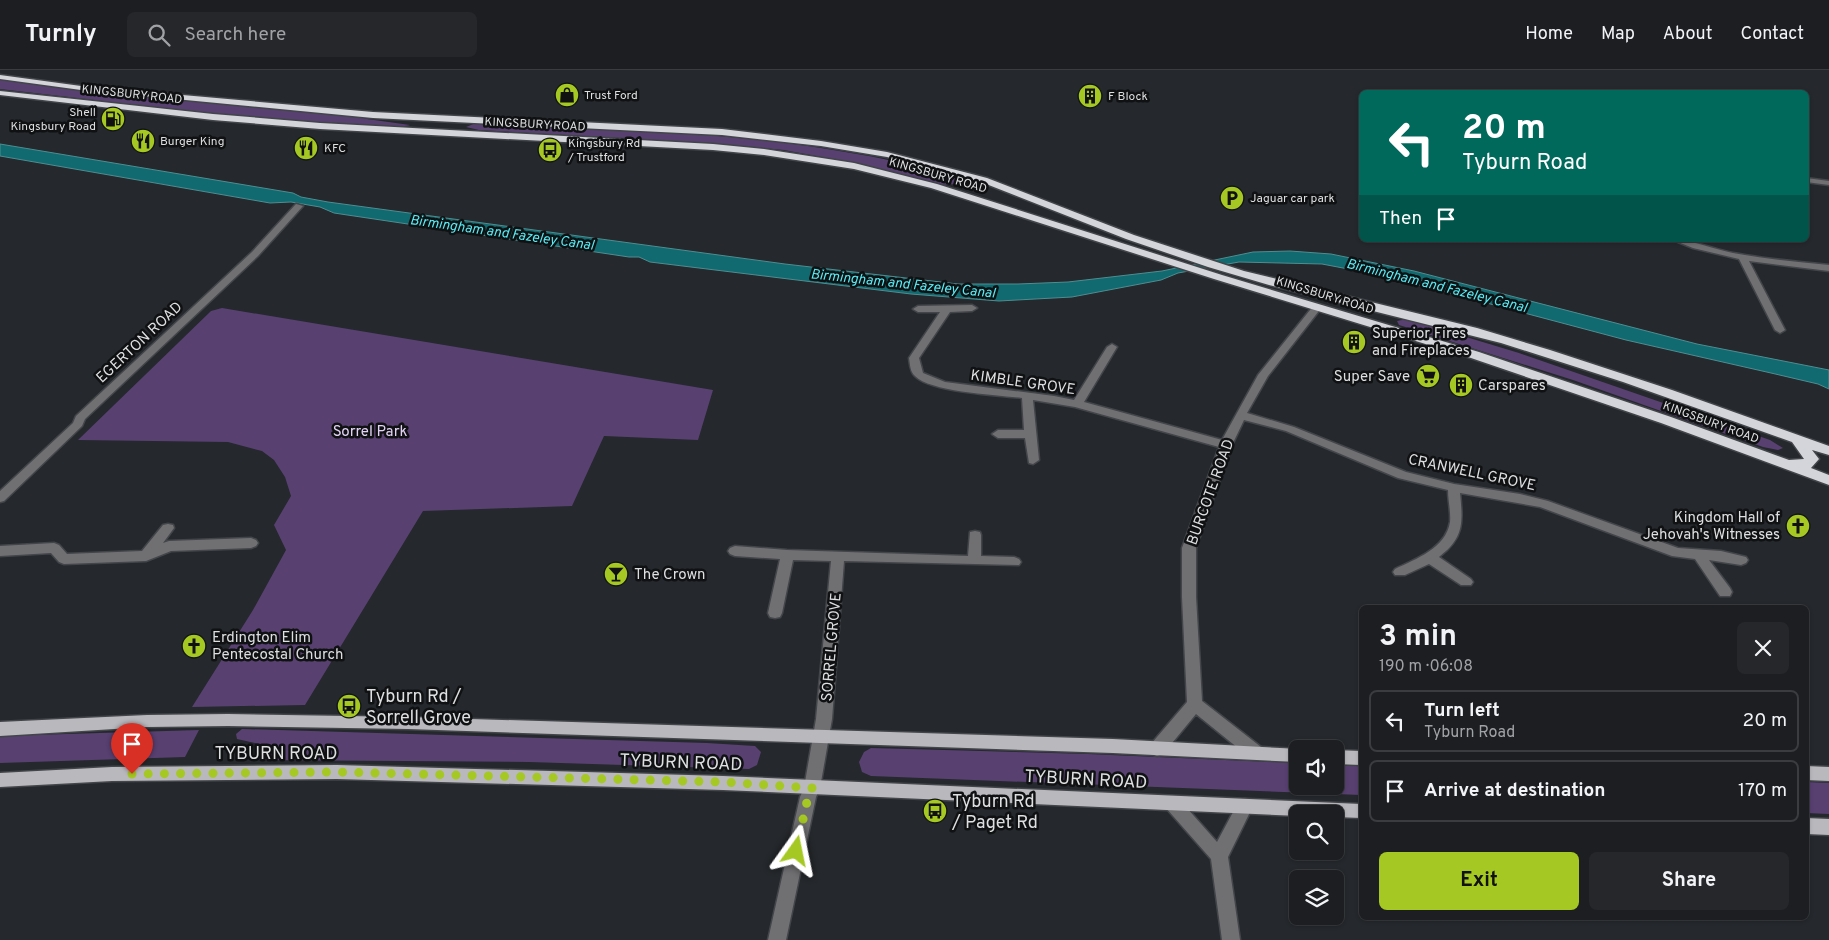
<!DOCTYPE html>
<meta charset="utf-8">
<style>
:root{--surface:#1c1e21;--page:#25272a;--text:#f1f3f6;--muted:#a0a2a5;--line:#3a3c3f;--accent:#a5c822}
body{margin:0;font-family:Overpass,sans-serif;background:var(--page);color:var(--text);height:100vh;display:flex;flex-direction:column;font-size:19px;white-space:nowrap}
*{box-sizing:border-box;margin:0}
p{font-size:16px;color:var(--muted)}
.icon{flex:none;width:28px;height:28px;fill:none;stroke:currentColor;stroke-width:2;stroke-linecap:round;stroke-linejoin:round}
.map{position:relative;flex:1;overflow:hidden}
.details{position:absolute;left:1359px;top:535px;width:450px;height:315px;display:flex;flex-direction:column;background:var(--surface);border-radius:8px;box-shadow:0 1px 4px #0004,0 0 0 1px var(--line)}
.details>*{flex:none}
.banner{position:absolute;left:1359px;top:20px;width:450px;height:152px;border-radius:8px;box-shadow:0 1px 4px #0004,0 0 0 1px var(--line);background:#00695c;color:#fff;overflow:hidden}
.tools{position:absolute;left:1289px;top:670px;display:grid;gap:10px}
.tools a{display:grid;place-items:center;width:55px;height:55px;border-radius:8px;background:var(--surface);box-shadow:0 1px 4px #0004,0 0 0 1px var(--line);font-size:25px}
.pin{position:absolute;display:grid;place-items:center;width:42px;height:42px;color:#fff;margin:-51px -21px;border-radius:50% 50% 50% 0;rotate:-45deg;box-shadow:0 0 5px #0007}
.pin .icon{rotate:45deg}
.me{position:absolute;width:55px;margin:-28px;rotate:12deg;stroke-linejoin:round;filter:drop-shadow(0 0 4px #0008)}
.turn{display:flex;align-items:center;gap:18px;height:105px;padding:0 20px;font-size:22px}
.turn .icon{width:65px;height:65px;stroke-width:2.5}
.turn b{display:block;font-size:35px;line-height:42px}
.then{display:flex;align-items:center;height:48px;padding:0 20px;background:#0003;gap:10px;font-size:19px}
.round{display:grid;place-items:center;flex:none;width:52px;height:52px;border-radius:8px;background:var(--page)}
.overview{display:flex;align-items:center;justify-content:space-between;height:85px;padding:0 20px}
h1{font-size:30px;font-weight:700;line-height:38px}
.primary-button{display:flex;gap:10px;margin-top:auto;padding:10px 20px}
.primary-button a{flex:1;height:58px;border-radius:8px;background:var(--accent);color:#111;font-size:20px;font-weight:700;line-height:58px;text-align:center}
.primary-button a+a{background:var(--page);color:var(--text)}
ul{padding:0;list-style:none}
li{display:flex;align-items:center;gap:15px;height:62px;margin:0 10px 8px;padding:0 10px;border:2px solid var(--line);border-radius:8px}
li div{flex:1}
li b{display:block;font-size:19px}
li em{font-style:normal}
header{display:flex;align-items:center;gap:30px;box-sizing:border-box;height:70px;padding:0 25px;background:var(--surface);border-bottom:1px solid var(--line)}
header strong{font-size:24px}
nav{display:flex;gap:28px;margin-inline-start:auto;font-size:18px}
.search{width:350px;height:45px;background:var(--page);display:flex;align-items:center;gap:12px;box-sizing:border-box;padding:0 18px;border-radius:8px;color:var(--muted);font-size:19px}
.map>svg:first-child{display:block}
.green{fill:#584071}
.water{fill:#116a6f;stroke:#4e8d91}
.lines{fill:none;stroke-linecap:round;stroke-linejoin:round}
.minor-casing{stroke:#424549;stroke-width:3}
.major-casing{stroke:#424549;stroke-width:3}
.highway-casing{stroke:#424549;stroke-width:3}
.minor{fill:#707072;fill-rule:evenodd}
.major{fill:#b8b8bd;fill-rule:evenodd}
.highway{fill:#d4d5db;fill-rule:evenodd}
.route{stroke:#a5c822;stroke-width:9;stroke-dasharray:0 16.2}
.labels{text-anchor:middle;stroke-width:5;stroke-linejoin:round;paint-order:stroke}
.far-street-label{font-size:12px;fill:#dddfe1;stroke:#101113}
.far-poi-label{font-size:12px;fill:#dddfe1;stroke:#101113;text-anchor:start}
.far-water-label{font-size:14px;font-style:italic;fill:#55edf6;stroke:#101113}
.poi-label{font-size:15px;fill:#dddfe1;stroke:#101113;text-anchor:start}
.street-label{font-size:15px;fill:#dddfe1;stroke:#101113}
.park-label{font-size:15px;fill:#e3d3f6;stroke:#101113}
.near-poi-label{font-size:18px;fill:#dddfe1;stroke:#101113;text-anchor:start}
.near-street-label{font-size:18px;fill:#dddfe1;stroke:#101113}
</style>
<header>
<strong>Turnly</strong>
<div class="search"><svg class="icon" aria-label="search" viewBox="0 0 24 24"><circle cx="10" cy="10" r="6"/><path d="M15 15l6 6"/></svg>Search here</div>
<nav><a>Home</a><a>Map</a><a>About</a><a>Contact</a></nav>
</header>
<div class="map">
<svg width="1829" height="870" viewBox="0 0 1829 870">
<rect width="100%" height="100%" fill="#25282c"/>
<path class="green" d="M 0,9 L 64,18 L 357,46 L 367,49 L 410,55 C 398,59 343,54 326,53 C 217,45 109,32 0,19 Z
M 476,53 C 603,59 732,61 857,84 C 896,90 933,102 971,113 L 941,115 L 864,95 L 784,80 L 710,73 L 479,60 L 466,57 Z
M 222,238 L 713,320 L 698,370 L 604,366 L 572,436 L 423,441 L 305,635 L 192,637 L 253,540 L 286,480 L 274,455 L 291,426 L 285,407 L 274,390 L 262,381 L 228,372 L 78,370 L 211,241 Z
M 1402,250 L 1410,250 L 1519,283 L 1770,370 L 1783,378 L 1778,380 L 1763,377 L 1573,310 L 1399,255 L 1397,251 Z
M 242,659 L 707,673 L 755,676 L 761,682 L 757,695 L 749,699 L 529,692 L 259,690 L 260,674 L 237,669 L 236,664 Z
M 199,660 L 185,687 L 0,693 L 0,666 Z
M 871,678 L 1088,684 L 1297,693 L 1298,716 L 1335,716 L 1335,695 L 1361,696 L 1361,725 L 871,706 L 862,702 L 859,692 L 864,682 Z
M 1806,712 L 1829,713 L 1829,744 L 1806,743 Z"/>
<path class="water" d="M 0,74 L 293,123 L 301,127 L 328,132 L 785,194 L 958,214 L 1018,214 L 1068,212 L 1162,201 L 1253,182 L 1290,181 L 1331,184 L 1414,201 L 1697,274 L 1829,300 L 1829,319 L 1818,314 L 1771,303 L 1626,270 L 1385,206 L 1322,194 L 1239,192 L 1178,203 L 1161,210 L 1072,227 L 999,231 L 911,224 L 650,192 L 639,187 L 629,187 L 334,143 L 320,137 L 291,132 L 270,133 L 0,86 Z"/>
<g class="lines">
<g class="minor-casing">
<path id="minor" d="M 1806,108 L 1829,111 L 1829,115 L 1806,112 Z
M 296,134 L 303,136 L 258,186 L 85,349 L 82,356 L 4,431 L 0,432 L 0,421 L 73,353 L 76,346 L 252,182 Z
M 1673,170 C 1693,170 1713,179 1733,183 C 1765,189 1797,192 1829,195 L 1829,201 L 1749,191 L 1785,260 L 1780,263 L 1775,260 L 1739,189 L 1693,178 Z
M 1317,234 L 1322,237 L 1268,306 L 1247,343 L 1294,357 L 1406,402 L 1454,414 L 1520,424 L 1548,431 L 1678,478 L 1721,481 L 1746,487 L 1748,490 L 1746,493 L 1741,495 L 1709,490 L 1730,518 L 1732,522 L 1730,526 L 1720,526 L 1695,489 L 1672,486 L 1540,437 L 1460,423 C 1463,453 1464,468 1439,487 L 1471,509 L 1473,512 L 1471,515 L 1461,515 L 1429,494 L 1405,505 L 1395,505 L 1393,502 L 1395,499 C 1416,489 1446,478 1450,452 C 1451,442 1448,431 1448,420 L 1398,408 L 1286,361 L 1244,350 L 1232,375 L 1196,478 L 1196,527 L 1202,631 L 1261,677 L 1263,682 L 1261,687 L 1255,689 L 1249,687 L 1196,644 L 1163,684 L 1157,686 L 1151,684 L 1149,679 L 1151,674 L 1187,632 L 1182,527 L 1182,478 L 1219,377 L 1075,337 L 1033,330 L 1039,390 L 1033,394 L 1029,393 L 1025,368 L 998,368 L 992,364 L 998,360 L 1024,360 L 1022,328 C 998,325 930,322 915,306 C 910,302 910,294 909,288 L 940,242 L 918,242 L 913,239 L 918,236 L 972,235 L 977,238 L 972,241 L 950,242 L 919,288 L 923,303 L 945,312 L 1054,326 L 1074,330 L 1107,277 L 1112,274 L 1117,277 L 1084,332 L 1222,370 L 1258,305 L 1314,235 Z
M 168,454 L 173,455 L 174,458 L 163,473 L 169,471 L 251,468 L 256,470 L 258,473 L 256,476 L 251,478 L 171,481 L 146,491 L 64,494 L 59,492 L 51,483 L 0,486 L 0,476 L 54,473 L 59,475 L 67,484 L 142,481 L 163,455 Z
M 975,461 L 980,462 L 981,465 L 981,486 L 1014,487 L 1019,489 L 1021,492 L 1019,495 L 844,491 L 832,649 L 820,718 L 816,727 L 786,870 L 768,870 L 800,727 L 804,718 L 816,649 L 831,491 L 793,490 L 782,543 L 780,547 L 775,548 L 770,547 L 768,543 L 780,489 L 735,486 L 730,484 L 728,481 L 730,478 L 735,476 L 787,480 L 968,486 L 970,462 Z
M 1172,726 L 1178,728 L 1217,772 L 1239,731 L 1245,729 L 1251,731 L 1253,736 L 1228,787 L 1240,870 L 1222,870 L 1211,789 L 1166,738 L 1164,733 L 1166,728 Z"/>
</g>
<g class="major-casing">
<path id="major" d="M 228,644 L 408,647 L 1113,669 L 1300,679 L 1298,679 L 1298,692 L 1113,683 L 408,659 L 228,656 L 147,657 L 0,666 L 0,652 L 147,645 Z
M 1335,680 L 1361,681 L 1361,695 L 1335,694 Z
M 337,695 L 723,706 L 1361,734 L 1361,748 L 1335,747 L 1335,744 L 1298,744 L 1298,746 L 723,720 L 337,709 L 112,711 L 0,717 L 0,703 L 112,697 Z
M 1806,696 L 1829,697 L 1829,711 L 1806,710 Z
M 1806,748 L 1829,749 L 1829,765 L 1806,764 Z"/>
</g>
<g class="highway-casing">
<path id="highway" d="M 0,5 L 81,16 L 373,42 L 722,59 L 821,71 L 887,82 L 987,108 L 1134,165 L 1244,201 L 1477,258 L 1550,280 L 1672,320 L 1829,376 L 1829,385 L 1812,380 L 1819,389 L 1811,398 L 1829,405 L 1829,415 L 1661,353 L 1471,288 L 1214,209 L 931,118 L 854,99 L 764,85 L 713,80 L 320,59 L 213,50 L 0,25 L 0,21 L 213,44 L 320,53 L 713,74 L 764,79 L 854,93 L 937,114 L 1222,205 L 1479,282 L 1671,347 L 1789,390 L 1804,389 L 1792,372 L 1623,312 L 1501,273 L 1269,215 L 1208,197 L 1126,169 L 981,112 L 887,87 L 821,76 L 722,65 L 373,48 L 81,20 L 0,9 Z"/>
</g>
<use href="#minor" class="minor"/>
<use href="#major" class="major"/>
<use href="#highway" class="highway"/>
</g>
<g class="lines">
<path class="route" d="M 132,704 L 337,702 L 723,712 L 812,718 L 808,727 L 796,781"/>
</g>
<defs>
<g id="shop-disc" transform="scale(1.25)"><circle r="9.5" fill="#a5c822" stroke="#101113"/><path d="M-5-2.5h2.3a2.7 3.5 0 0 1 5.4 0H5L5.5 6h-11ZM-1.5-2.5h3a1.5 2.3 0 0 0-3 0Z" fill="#111"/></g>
<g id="building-disc" transform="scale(1.25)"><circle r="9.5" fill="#a5c822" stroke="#101113"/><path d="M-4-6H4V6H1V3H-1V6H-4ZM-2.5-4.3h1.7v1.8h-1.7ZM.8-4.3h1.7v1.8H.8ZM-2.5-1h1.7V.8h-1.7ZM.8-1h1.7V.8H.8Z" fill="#111"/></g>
<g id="fuel-disc" transform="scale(1.25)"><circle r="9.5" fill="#a5c822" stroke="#101113"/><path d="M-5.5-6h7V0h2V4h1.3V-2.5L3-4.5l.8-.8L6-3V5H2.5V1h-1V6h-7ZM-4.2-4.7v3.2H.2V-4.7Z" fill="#111"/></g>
<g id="restaurant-disc" transform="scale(1.25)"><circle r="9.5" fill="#a5c822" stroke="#101113"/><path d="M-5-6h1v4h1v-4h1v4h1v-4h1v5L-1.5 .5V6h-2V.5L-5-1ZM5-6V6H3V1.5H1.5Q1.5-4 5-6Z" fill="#111"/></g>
<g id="bus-disc" transform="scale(1.25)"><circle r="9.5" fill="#a5c822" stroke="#101113"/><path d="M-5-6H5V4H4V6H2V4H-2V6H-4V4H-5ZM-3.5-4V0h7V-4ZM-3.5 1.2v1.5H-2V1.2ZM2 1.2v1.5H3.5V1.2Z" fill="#111"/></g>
<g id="parking-disc" transform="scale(1.25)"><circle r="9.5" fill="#a5c822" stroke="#101113"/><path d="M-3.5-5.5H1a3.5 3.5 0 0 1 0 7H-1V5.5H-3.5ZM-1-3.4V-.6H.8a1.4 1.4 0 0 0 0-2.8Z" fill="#111"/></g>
<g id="supermarket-disc" transform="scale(1.25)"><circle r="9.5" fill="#a5c822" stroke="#101113"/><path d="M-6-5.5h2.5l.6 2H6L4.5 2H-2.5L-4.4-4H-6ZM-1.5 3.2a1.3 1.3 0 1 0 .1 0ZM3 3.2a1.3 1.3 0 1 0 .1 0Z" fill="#111"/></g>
<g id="church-disc" transform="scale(1.25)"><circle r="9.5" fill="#a5c822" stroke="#101113"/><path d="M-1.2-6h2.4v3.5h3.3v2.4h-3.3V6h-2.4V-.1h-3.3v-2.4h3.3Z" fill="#111"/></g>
<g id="bar-disc" transform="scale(1.25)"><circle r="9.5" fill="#a5c822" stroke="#101113"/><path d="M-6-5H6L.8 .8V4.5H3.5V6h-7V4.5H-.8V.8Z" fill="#111"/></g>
</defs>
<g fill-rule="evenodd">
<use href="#shop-disc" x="567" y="25"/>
<use href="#building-disc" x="1090" y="26"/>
<use href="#fuel-disc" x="113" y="49"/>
<use href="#restaurant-disc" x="143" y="71"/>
<use href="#restaurant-disc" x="306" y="78"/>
<use href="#bus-disc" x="550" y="80"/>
<use href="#parking-disc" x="1232" y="128"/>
<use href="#building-disc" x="1354" y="272"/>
<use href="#supermarket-disc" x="1428" y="306"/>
<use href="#building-disc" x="1461" y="315"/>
<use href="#church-disc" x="1798" y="456"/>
<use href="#bar-disc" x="616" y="504"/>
<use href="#church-disc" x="194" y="576"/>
<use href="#bus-disc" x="349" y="636"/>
<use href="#bus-disc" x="935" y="741"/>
</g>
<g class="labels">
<g class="far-street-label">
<text transform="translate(132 24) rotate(6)" y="4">KINGSBURY ROAD</text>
<text transform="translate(535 54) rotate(3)" y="4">KINGSBURY ROAD</text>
<text transform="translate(938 105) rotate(16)" y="4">KINGSBURY ROAD</text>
<text transform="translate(1325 225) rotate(17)" y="4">KINGSBURY ROAD</text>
<text transform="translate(1711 352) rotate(20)" y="4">KINGSBURY ROAD</text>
</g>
<g class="far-poi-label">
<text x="584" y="29">Trust Ford</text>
<text x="1108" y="30">F Block</text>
<text x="96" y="46" text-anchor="end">Shell<tspan x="96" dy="14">Kingsbury Road</tspan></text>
<text x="160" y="75">Burger King</text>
<text x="568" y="77">Kingsbury Rd<tspan x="568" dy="14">/ Trustford</tspan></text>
<text x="324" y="82">KFC</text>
<text x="1250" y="132">Jaguar car park</text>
</g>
<g class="far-water-label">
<text transform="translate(502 162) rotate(8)" y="5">Birmingham and Fazeley Canal</text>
<text transform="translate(903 213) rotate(6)" y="5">Birmingham and Fazeley Canal</text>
<text transform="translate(1437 215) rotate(14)" y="5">Birmingham and Fazeley Canal</text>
</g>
<g class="poi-label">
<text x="1372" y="268">Superior Fires<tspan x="1372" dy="17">and Fireplaces</tspan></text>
<text x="1410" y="311" text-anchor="end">Super Save</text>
<text x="1478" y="320">Carspares</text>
<text x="1780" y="452" text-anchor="end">Kingdom Hall of<tspan x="1780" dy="17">Jehovah's Witnesses</tspan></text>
<text x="634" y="509">The Crown</text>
<text x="212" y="572">Erdington Elim<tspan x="212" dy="17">Pentecostal Church</tspan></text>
</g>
<g class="street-label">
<text transform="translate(139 272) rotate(-43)" y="5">EGERTON ROAD</text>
<text transform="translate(1023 312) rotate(8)" y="5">KIMBLE GROVE</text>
<text transform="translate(1472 402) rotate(12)" y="5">CRANWELL GROVE</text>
<text transform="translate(1210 422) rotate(-70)" y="5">BURCOTE ROAD</text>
<text transform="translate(831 577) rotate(-85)" y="5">SORREL GROVE</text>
</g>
<g class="park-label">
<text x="370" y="366">Sorrel Park</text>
</g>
<g class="near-poi-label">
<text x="366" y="632">Tyburn Rd /<tspan x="366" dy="21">Sorrell Grove</tspan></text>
<text x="952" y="737">Tyburn Rd<tspan x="952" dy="21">/ Paget Rd</tspan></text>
</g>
<g class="near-street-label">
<text x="276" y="689">TYBURN ROAD</text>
<text transform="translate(681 692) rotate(2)" y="6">TYBURN ROAD</text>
<text transform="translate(1086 709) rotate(3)" y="6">TYBURN ROAD</text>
</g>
</g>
</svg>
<div class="tools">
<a><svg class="icon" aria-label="sound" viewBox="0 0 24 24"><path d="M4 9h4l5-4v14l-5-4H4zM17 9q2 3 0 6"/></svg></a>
<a><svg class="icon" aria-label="search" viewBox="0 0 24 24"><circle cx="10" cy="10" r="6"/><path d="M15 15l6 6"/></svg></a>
<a><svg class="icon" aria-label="layers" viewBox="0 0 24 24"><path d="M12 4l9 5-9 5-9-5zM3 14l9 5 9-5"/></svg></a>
</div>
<div class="pin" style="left:132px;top:704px;background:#d93025"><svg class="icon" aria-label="arrive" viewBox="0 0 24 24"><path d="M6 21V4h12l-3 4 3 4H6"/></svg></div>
<svg class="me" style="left:796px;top:781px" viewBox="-20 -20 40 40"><path d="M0-17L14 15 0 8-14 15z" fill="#a5c822" stroke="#fff" stroke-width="4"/></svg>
<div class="banner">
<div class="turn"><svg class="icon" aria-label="left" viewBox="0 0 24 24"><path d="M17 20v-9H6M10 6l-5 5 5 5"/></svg><div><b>20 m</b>Tyburn Road</div></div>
<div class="then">Then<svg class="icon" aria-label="arrive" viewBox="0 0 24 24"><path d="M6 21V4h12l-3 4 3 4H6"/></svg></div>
</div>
<section class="details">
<div class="overview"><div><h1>3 min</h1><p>190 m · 06:08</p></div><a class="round"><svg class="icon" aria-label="close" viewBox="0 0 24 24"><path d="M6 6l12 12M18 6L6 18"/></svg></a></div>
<ul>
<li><svg class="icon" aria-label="left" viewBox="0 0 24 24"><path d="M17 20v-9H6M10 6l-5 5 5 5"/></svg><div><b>Turn left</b><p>Tyburn Road</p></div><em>20 m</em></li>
<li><svg class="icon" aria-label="arrive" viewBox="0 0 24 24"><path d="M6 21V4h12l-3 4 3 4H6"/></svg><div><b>Arrive at destination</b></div><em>170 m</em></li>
</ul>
<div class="primary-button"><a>Exit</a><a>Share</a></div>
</section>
</div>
